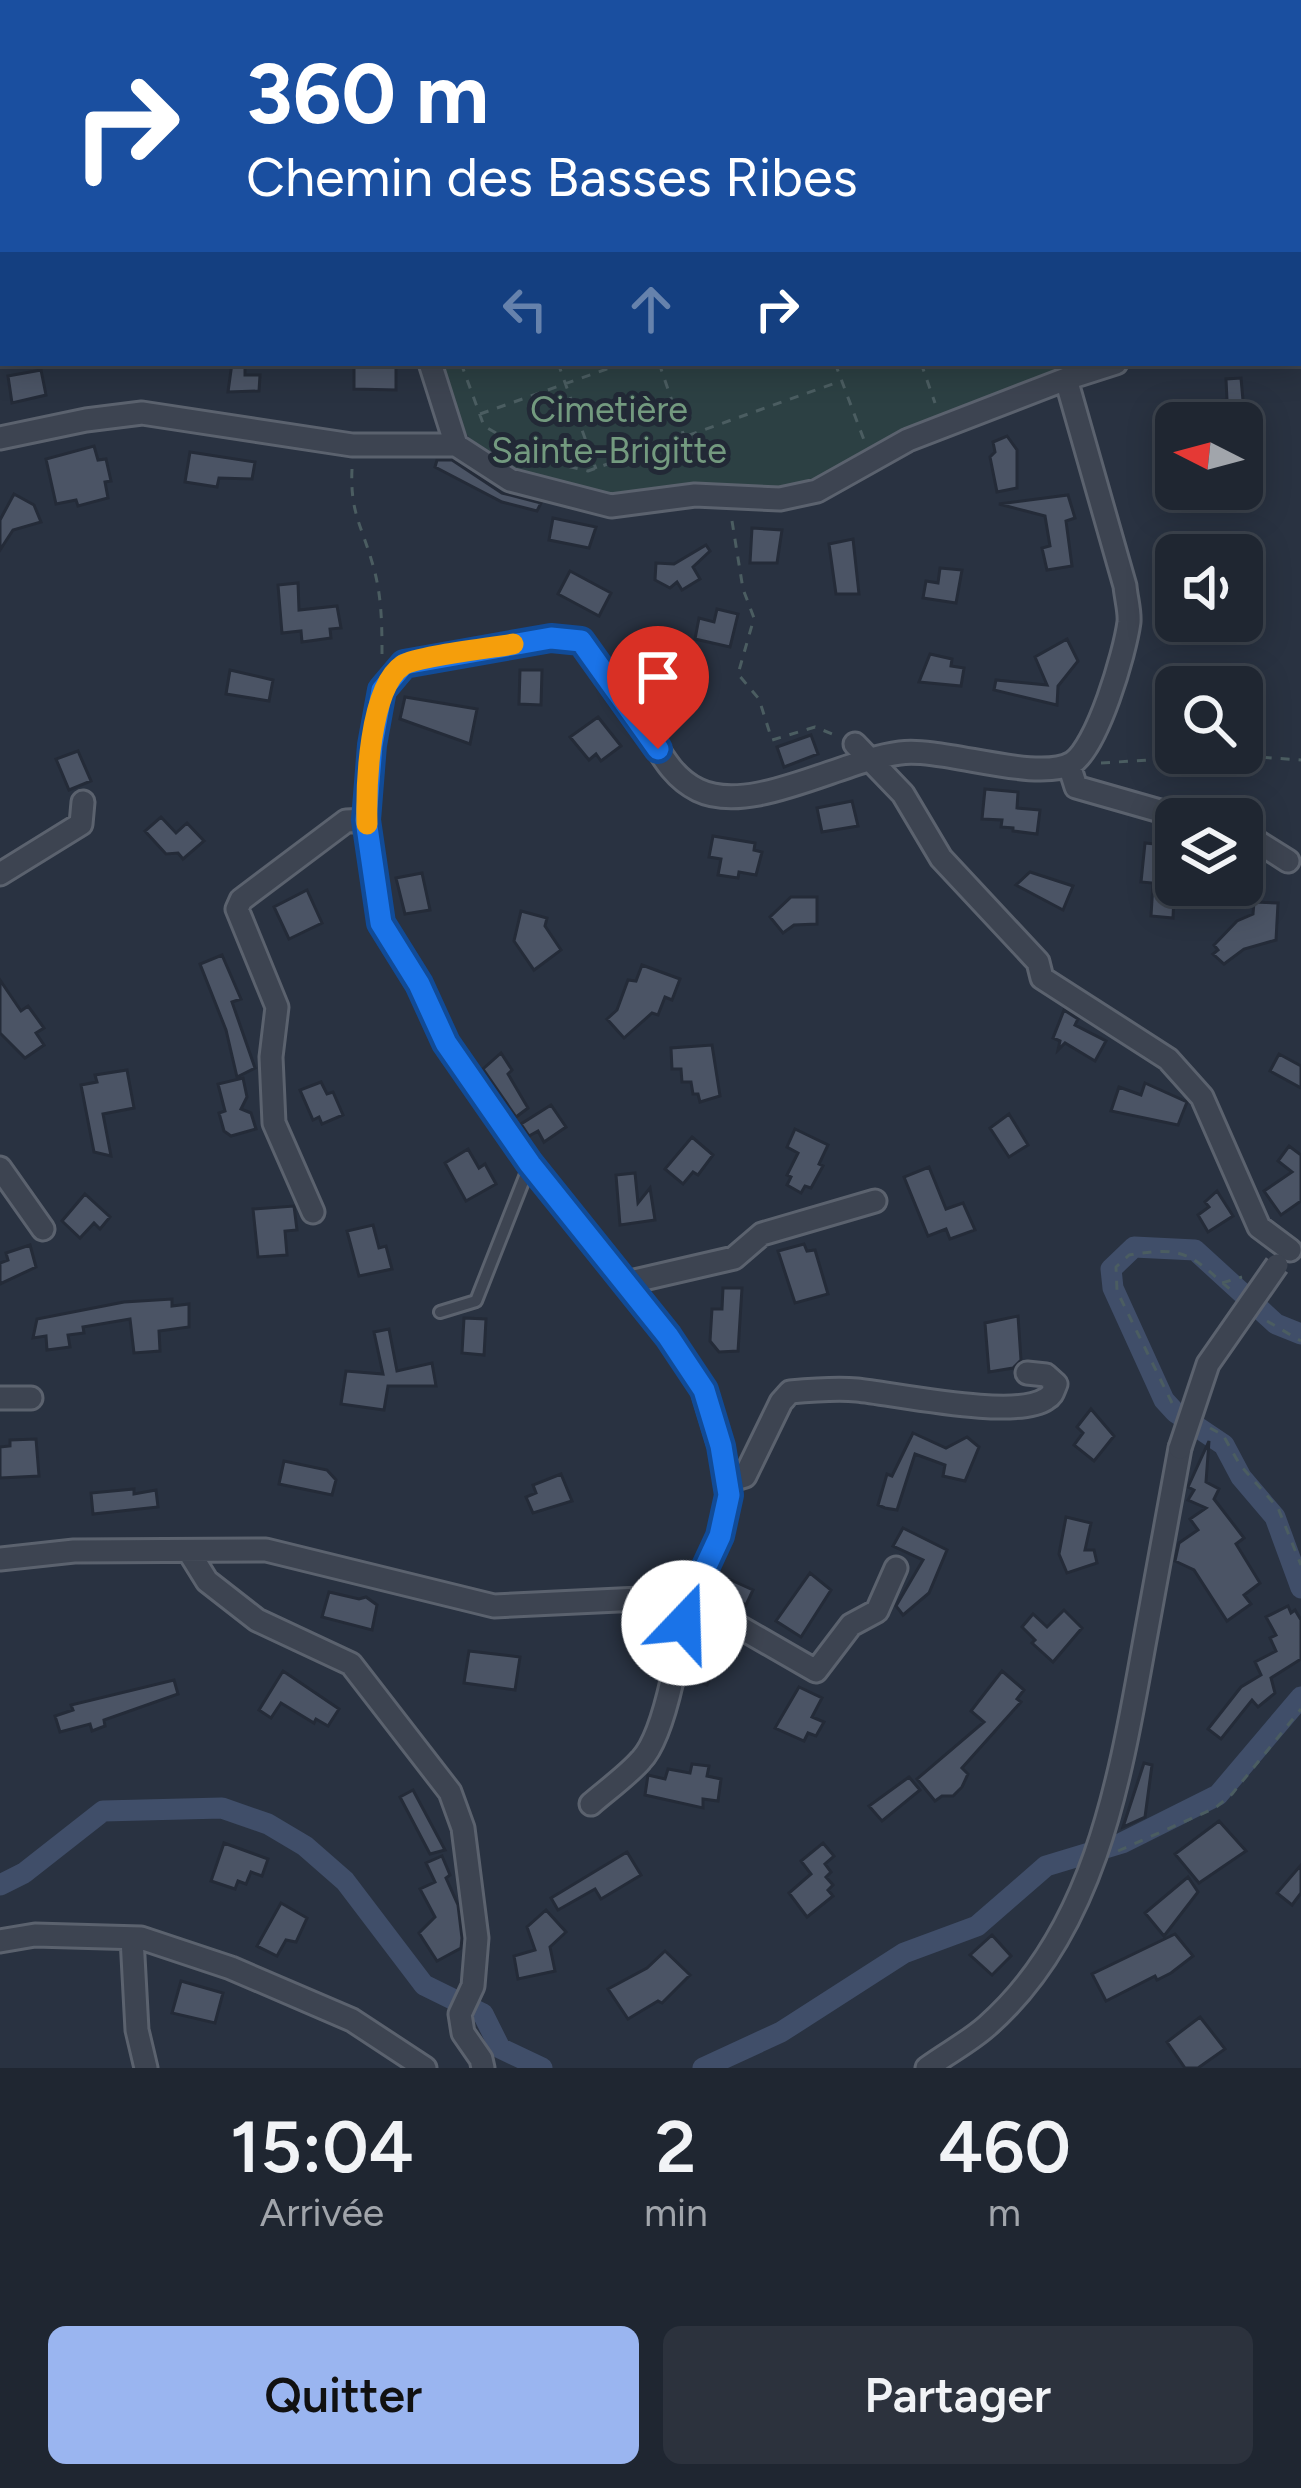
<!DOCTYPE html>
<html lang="fr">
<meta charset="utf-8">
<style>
:root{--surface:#1f2631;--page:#2c323d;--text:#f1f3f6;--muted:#a1a5ab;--line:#3c434d;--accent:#9ab5f0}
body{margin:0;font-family:Figtree,sans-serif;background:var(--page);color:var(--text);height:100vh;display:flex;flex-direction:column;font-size:45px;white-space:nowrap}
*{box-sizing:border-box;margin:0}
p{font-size:39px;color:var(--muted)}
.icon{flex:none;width:66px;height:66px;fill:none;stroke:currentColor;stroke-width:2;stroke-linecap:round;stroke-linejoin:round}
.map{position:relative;height:2068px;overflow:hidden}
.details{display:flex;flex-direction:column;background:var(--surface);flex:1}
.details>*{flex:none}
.hud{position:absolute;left:0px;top:0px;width:1302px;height:366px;box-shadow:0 6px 30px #0003,0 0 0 3px var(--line);background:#1a4fa0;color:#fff;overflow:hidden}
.needle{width:78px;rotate:276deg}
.controls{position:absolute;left:1155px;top:402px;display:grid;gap:24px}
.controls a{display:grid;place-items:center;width:108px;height:108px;border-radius:18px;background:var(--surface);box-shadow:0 6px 30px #0003,0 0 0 3px var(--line);font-size:60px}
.pin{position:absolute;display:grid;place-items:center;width:102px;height:102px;color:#fff;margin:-123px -51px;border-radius:50% 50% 50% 0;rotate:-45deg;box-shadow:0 0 12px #0007}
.pin .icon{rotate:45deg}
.me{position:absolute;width:132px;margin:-66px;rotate:21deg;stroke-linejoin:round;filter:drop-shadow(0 0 9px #0008)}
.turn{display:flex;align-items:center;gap:42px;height:252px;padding:0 48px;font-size:54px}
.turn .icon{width:156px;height:156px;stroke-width:2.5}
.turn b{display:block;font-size:84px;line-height:102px}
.lanes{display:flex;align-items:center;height:114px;padding:0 48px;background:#0003;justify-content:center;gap:60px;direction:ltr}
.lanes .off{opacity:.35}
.eta{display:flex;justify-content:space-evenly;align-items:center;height:204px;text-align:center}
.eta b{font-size:72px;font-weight:600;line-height:84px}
.primary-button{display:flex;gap:24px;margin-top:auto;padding:24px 48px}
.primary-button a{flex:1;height:138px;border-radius:18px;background:var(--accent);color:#111;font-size:48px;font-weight:600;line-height:138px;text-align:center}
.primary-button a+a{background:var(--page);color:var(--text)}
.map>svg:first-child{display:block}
.green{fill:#2c4043}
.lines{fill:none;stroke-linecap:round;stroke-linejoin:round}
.canal{stroke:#404e69;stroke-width:21}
.building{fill:#4b5465;stroke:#242b38;stroke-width:3}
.service-casing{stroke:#5b626e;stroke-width:16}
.minor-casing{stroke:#5b626e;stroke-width:27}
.primary-casing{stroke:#474d5a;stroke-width:39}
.path{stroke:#4b5d61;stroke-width:3;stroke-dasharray:9 9;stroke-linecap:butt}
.service{stroke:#3d4451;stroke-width:10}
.minor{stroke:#3d4451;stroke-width:21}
.primary{stroke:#5c6371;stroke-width:33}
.minor-bridge-casing{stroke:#5b626e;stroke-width:27;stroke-linecap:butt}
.minor-bridge{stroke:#3d4451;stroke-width:21}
.route-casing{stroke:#114b97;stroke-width:30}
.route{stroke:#1a73e8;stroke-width:21}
.slow{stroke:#f59e0b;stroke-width:21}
.labels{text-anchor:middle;stroke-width:10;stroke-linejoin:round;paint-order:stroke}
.park-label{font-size:36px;fill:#739a7f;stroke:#222936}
</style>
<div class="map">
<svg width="1301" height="2068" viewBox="0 0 1301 2068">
<rect width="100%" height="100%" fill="#293241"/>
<path class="green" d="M 441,363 L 1089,363 L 818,482 L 791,488 C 698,494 527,526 466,433 C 454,414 449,385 441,363 Z"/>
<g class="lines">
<path class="canal" d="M 1301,1334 L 1276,1324 L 1195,1250 L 1134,1247 L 1111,1269 L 1113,1288 L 1164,1400 L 1175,1412 L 1224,1445 L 1241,1477 L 1275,1517 L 1301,1588
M 0,1885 L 24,1873 L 103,1811 L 222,1808 L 268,1824 L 305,1846 L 345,1881 L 424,1985 L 483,2014 L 500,2048 L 542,2068
M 703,2068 L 781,2032 L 904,1953 L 977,1926 L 1046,1866 L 1122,1843 L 1218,1795 L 1301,1697"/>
</g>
<path class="building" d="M 232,363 L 245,363 L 245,375 L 260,375 L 259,391 L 228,392 Z
M 354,363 L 396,363 L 396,390 L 354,389 Z
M 41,370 L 46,395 L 12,403 L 8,376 Z
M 1241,378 L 1245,423 L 1219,423 L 1214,401 L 1227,400 L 1226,379 Z
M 1007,436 L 1017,450 L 1017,488 L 997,492 L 990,457 L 995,452 L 993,442 Z
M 94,446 L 98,460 L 106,459 L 111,481 L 105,482 L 108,498 L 78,506 L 76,500 L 56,504 L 46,459 Z
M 190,452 L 255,462 L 252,479 L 219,478 L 217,487 L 185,482 Z
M 437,460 L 452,460 L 502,493 L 541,503 L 537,511 L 502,502 L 435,467 Z
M 14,494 L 34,505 L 41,522 L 13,530 L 0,550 L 0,520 Z
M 1068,495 L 1075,518 L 1066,521 L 1072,566 L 1047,570 L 1042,548 L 1050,546 L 1045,516 L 999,504 Z
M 553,518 L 596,527 L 589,548 L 549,540 Z
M 752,528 L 782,530 L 777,563 L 750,563 Z
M 853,539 L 859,594 L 836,594 L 829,544 Z
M 706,545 L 710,551 L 693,567 L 700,579 L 682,590 L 677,582 L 670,588 L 655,580 L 656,563 L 674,564 Z
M 940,568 L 962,570 L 956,603 L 923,598 L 926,581 L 938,583 Z
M 570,571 L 611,593 L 599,616 L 558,594 Z
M 298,583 L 299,610 L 337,606 L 341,628 L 330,629 L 331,638 L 302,642 L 301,631 L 282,633 L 278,585 Z
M 717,609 L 738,614 L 730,647 L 695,639 L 699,618 L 714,622 Z
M 1067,639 L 1078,661 L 1058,686 L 1057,705 L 994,690 L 996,680 L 1047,685 L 1035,657 Z
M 930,654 L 952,659 L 951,666 L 964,668 L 961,686 L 919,682 Z
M 230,670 L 273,680 L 269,701 L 226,694 Z
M 520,670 L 542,670 L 541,705 L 519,704 Z
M 405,697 L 477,709 L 470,744 L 400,719 Z
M 598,717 L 621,746 L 601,761 L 596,754 L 589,760 L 570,737 Z
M 811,735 L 818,754 L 784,767 L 777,747 Z
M 78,751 L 91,781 L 69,790 L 56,759 Z
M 985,789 L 1018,792 L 1017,808 L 1040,810 L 1037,834 L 1013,831 L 1013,828 L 1001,827 L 1002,820 L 982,819 Z
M 852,801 L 858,826 L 822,832 L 817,808 Z
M 161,817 L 176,833 L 187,823 L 204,841 L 183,859 L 178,853 L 166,854 L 145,831 Z
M 713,836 L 755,843 L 754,850 L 762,852 L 756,875 L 739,872 L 738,878 L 718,875 L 721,859 L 709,857 Z
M 1145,843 L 1176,846 L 1173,918 L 1151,916 L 1153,883 L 1141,882 Z
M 1030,872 L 1073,886 L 1063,910 L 1016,885 Z
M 422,873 L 430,910 L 405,914 L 396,878 Z
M 307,890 L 322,923 L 289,939 L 274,907 Z
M 791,897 L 817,897 L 817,924 L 794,925 L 783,933 L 770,917 Z
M 1254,902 L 1278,903 L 1276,940 L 1244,949 L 1224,964 L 1213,954 L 1218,950 L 1214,945 L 1237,921 L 1253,914 Z
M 521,911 L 547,918 L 545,926 L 561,950 L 534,970 L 514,941 Z
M 222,955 L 241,999 L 232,1002 L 255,1068 L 237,1077 L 226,1030 L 200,964 Z
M 642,965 L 680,979 L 672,1000 L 665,997 L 658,1015 L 652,1013 L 624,1038 L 607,1019 L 617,1010 L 628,980 L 636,981 Z
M 0,980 L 21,1011 L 28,1006 L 44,1028 L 36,1033 L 44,1045 L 25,1058 L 0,1033 Z
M 1064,1010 L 1078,1019 L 1075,1025 L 1106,1041 L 1095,1061 L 1065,1043 L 1058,1050 L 1060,1041 L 1053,1038 Z
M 712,1045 L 720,1096 L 700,1102 L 698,1094 L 693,1094 L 691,1082 L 682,1082 L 681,1069 L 672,1069 L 671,1048 Z
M 501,1053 L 512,1070 L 508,1074 L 528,1108 L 516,1117 L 483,1069 Z
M 1279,1054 L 1301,1066 L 1301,1088 L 1270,1071 Z
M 127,1070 L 134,1108 L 103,1114 L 111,1156 L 94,1152 L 81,1085 L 97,1082 L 95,1075 Z
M 243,1078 L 247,1097 L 241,1109 L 251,1113 L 256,1129 L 231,1136 L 224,1131 L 219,1113 L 225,1111 L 218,1084 Z
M 321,1082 L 327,1094 L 333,1092 L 343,1115 L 322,1124 L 319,1117 L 313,1120 L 300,1090 Z
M 1145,1083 L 1187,1102 L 1178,1125 L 1111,1111 L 1119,1087 L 1141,1095 Z
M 551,1105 L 566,1127 L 544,1142 L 538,1131 L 529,1136 L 521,1124 Z
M 1009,1114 L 1028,1145 L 1009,1157 L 990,1128 Z
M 795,1129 L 828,1145 L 819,1164 L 823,1166 L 811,1188 L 805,1186 L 801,1193 L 787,1185 L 791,1177 L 787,1175 L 798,1153 L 787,1147 Z
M 692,1137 L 713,1155 L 698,1175 L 693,1172 L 683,1184 L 665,1169 Z
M 1289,1146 L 1301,1155 L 1301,1201 L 1281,1215 L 1264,1191 L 1292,1172 L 1278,1161 Z
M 468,1149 L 479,1168 L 485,1164 L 496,1184 L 466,1201 L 445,1163 Z
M 929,1167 L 946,1209 L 963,1203 L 975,1230 L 950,1239 L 946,1229 L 928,1236 L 904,1177 Z
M 635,1173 L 638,1203 L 650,1188 L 655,1220 L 620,1225 L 616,1175 Z
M 1217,1191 L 1233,1216 L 1208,1232 L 1198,1215 L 1209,1207 L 1205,1202 Z
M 85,1194 L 110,1217 L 100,1229 L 94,1223 L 80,1238 L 62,1221 Z
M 294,1206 L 297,1230 L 285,1231 L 287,1255 L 258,1257 L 253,1209 Z
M 373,1225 L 379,1248 L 386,1246 L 392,1269 L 359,1276 L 347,1231 Z
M 804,1244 L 807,1251 L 815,1250 L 828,1294 L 795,1303 L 778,1251 Z
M 30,1245 L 36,1267 L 0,1284 L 0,1263 L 8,1260 L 6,1253 Z
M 723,1288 L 742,1288 L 738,1351 L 719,1352 L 710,1341 L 712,1309 L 722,1309 Z
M 172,1299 L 172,1306 L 189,1304 L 189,1327 L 159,1331 L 160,1351 L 134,1353 L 130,1319 L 83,1327 L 84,1333 L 68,1335 L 70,1347 L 47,1350 L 46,1336 L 33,1338 L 37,1319 L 124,1302 Z
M 1018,1316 L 1021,1360 L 1013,1368 L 989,1372 L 985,1323 Z
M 464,1318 L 486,1319 L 484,1355 L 462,1353 Z
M 389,1329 L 397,1371 L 432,1363 L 436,1386 L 388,1386 L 384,1410 L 341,1404 L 346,1371 L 383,1374 L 374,1332 Z
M 1091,1409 L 1114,1436 L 1094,1461 L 1074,1445 L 1083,1433 L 1077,1427 Z
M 913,1433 L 946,1448 L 967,1437 L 979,1447 L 965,1481 L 943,1476 L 945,1465 L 915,1454 L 897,1510 L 885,1508 L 878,1505 L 887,1474 L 892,1476 Z
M 36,1439 L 39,1476 L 0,1478 L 0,1447 L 10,1446 L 10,1440 Z
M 1209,1441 L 1206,1482 L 1219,1489 L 1214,1499 L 1244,1538 L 1236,1544 L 1260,1583 L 1244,1595 L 1251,1604 L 1227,1621 L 1194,1570 L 1175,1561 L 1179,1543 L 1198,1530 L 1190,1519 L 1206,1508 L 1188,1500 L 1194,1490 L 1188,1487 Z
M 284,1461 L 327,1470 L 336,1480 L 332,1495 L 279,1484 Z
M 561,1474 L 572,1501 L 533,1513 L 526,1497 L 536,1493 L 533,1485 Z
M 134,1489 L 134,1494 L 156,1490 L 158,1507 L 93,1514 L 91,1493 Z
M 1066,1517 L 1091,1523 L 1085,1550 L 1094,1550 L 1097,1563 L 1067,1573 L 1059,1554 Z
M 903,1528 L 947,1550 L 929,1593 L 903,1615 L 896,1606 L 923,1560 L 893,1546 Z
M 810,1573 L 831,1590 L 801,1637 L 776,1621 Z
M 731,1580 L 753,1590 L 746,1605 L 739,1601 L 736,1608 L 721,1599 Z
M 329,1592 L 359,1599 L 366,1597 L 377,1605 L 372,1630 L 322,1617 Z
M 1288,1606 L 1291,1613 L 1295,1610 L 1301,1620 L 1301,1659 L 1271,1678 L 1275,1693 L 1258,1707 L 1252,1700 L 1221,1739 L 1208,1729 L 1241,1687 L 1261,1675 L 1255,1662 L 1276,1651 L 1270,1638 L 1276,1635 L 1266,1617 Z
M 1064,1610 L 1082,1628 L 1053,1662 L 1032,1643 L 1035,1640 L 1022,1627 L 1033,1614 L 1047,1627 Z
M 706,1636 L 727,1643 L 707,1685 L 689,1677 Z
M 469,1651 L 520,1657 L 515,1690 L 464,1683 Z
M 283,1671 L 339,1709 L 328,1726 L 316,1719 L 314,1723 L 281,1703 L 271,1718 L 259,1710 Z
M 1002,1671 L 1024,1690 L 1017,1699 L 1021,1702 L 962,1768 L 968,1774 L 962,1787 L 953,1796 L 942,1796 L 935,1801 L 917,1779 L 984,1722 L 971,1711 Z
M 174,1680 L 178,1694 L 104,1720 L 105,1726 L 92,1731 L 90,1724 L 60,1732 L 55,1716 L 73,1710 L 71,1705 Z
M 799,1687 L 822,1698 L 812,1717 L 824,1722 L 816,1736 L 808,1733 L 804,1741 L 775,1728 Z
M 1144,1763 L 1152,1765 L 1145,1817 L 1123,1827 Z
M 692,1764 L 709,1766 L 707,1776 L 721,1779 L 718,1801 L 703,1799 L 703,1808 L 645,1795 L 648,1775 L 665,1779 L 668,1769 L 690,1773 Z
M 909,1777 L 920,1790 L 882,1821 L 869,1806 Z
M 413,1790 L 445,1850 L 430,1854 L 400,1797 Z
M 1219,1821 L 1246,1851 L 1199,1883 L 1175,1854 Z
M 224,1843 L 268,1859 L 262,1876 L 251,1872 L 246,1884 L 238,1881 L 235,1889 L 211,1881 Z
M 823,1843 L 834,1856 L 825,1864 L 831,1872 L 826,1877 L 833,1885 L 828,1890 L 833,1896 L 807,1917 L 789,1893 L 811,1874 L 801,1861 Z
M 627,1852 L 641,1875 L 601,1899 L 595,1889 L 558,1910 L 551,1898 Z
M 442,1856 L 450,1875 L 446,1878 L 458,1905 L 462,1938 L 461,1948 L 437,1961 L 419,1933 L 435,1917 L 420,1889 L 435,1882 L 426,1863 Z
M 1301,1865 L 1301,1893 L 1292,1905 L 1277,1893 Z
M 1188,1877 L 1198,1892 L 1164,1936 L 1145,1913 Z
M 281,1903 L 307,1918 L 296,1942 L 286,1940 L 277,1956 L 257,1946 Z
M 546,1910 L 566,1932 L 550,1947 L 555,1971 L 518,1979 L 514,1956 L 535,1950 L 527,1927 Z
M 1175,1934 L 1193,1956 L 1171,1973 L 1157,1980 L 1155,1976 L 1106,2001 L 1092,1974 Z
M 992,1935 L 1011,1956 L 992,1975 L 970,1955 Z
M 665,1951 L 690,1975 L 662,2003 L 658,2001 L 628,2019 L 608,1989 L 647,1968 Z
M 181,1981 L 223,1993 L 215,2023 L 172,2013 Z
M 1200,2017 L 1225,2049 L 1198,2068 L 1185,2068 L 1167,2042 Z"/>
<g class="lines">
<g class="service-casing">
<path id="service" d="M 440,1312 L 476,1301 L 530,1164"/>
</g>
<g class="minor-casing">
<path id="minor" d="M 1124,0 L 1124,3
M 256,3 L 259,0
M 430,363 L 456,445
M 0,438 L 86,420 L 142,413 L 352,445 L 456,445
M 456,445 L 510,480 L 611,506 L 695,495 L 780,499 L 817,491 L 908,440 L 1066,379 L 1116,363
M 855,744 L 903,794 L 941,858 L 1038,962 L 1042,978 L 1168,1059 L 1202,1097 L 1259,1227 L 1290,1250
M 1069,765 L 1076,787 L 1188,819
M 1242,832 L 1288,861
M 0,874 L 81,824 L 83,802
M 0,1168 L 43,1229
M 313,1212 L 274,1123 L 271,1057 L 277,1007 L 237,909 L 241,900 L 346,821 L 366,820
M 626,1283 L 734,1258 L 762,1234 L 875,1201
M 0,1398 L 31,1398
M 729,1481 L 745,1476 L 781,1402 L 790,1392 C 812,1390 835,1388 857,1390 C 896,1394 1015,1420 1046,1399 C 1053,1395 1053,1391 1056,1384 L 1046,1375 L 1027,1373
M 189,1552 L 207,1581 L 257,1620 L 351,1664 L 450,1792 L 463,1828 L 477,1938 L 473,1986 L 460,2014 L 463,2033 L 481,2059 L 483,2068
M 0,1559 L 74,1551 L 266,1550 L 494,1606 L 661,1598 L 684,1595 L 700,1579 L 720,1536 L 729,1495 L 727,1469 L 703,1390 L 668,1336 L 533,1167 L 446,1043 L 419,984 L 381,923 L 366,820 L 372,745 L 382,690 L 404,664 L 551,638 L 581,641 C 601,668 622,694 641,722 C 658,747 669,776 698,790 C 751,816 842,760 900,753 C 943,747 1037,783 1072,763 C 1097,748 1125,653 1129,622 C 1130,611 1126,598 1125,586 L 1066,379
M 591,1804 C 607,1790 627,1776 641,1760 C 666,1734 684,1631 684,1595 L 816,1671 L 851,1625 L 877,1611 L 896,1568
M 132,1938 L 137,2030 L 146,2068
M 0,1941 L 35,1935 L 141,1938 L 231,1968 L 352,2020 L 425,2068
M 927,2068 C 946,2054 969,2042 987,2026 C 1095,1931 1120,1779 1144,1645 C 1156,1580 1168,1514 1180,1448"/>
</g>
<g class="primary-casing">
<path id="primary" d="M 829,0 L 872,3
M 502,3 L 517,0
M 0,173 L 3,172
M 1299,313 L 1301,315"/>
</g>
<path class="path" d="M 461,363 L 484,426 L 544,461 L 588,471 L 841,381
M 558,363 L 596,469
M 659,363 L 684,436
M 835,363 L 864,440
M 921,363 L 935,403
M 480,414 L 624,363
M 352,469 C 350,512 361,524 372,562 C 382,594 382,625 382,658
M 732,521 L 743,589 L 754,618 L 738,674 L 759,699 L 772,740 L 815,727 L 837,736
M 1101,763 L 1229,755 L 1301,760
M 1222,1283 L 1242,1277
M 1267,1321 L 1301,1341
M 1172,1403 L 1117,1291 L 1116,1267 L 1129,1255 C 1187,1245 1191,1256 1232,1291
M 1210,1428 L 1223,1435 L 1240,1465 L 1278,1508 L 1301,1565
M 1118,1851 L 1215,1808 L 1232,1794 L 1301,1709"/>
<use href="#service" class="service"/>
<use href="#minor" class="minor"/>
<use href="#primary" class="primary"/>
<g class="minor-bridge-casing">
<path id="minor-bridge" d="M 1180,1448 L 1208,1364 L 1277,1265"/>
</g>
<use href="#minor-bridge" class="minor-bridge"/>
</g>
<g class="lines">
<g class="route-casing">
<path id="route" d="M 658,749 L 581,641 L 551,638 L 404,664 L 382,690 L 372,745 L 366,820 L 381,923 L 419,984 L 446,1043 L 530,1164 L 668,1336 L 704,1390 L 721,1446 L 729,1495 L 720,1536 L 700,1579 L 684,1595 L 684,1623"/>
</g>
<use href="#route" class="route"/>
<path class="slow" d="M 367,824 C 366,785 369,688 403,665 C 418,656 492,648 513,644"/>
</g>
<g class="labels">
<g class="park-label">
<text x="609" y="422">Cimetière<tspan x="609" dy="41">Sainte-Brigitte</tspan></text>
</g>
</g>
</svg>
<div class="controls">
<a><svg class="needle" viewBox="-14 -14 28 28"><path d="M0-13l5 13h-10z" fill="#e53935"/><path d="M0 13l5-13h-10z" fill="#a1a5ab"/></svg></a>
<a><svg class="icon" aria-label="sound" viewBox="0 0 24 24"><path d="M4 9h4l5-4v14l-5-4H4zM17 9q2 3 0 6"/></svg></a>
<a><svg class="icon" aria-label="search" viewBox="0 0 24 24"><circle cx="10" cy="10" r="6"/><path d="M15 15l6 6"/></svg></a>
<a><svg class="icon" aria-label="layers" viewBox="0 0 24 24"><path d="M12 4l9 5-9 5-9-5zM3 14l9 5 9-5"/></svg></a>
</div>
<div class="pin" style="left:658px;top:749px;background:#d93025"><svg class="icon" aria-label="arrive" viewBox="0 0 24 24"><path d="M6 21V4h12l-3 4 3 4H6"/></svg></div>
<svg class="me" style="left:684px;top:1623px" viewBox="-20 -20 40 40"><circle r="19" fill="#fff"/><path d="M0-13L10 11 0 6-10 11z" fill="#1a73e8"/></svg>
<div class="hud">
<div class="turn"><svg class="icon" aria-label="right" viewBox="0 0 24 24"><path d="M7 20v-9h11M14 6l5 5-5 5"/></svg><div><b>360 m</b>Chemin des Basses Ribes</div></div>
<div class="lanes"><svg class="icon off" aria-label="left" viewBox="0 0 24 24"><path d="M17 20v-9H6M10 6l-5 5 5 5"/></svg><svg class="icon off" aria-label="ahead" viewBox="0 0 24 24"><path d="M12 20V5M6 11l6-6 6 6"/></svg><svg class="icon" aria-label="right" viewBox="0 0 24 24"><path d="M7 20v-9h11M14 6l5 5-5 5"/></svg></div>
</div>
</div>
<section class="details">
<div class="eta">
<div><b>15:04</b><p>Arrivée</p></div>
<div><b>2</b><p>min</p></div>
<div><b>460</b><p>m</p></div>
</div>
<div class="primary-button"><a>Quitter</a><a>Partager</a></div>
</section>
